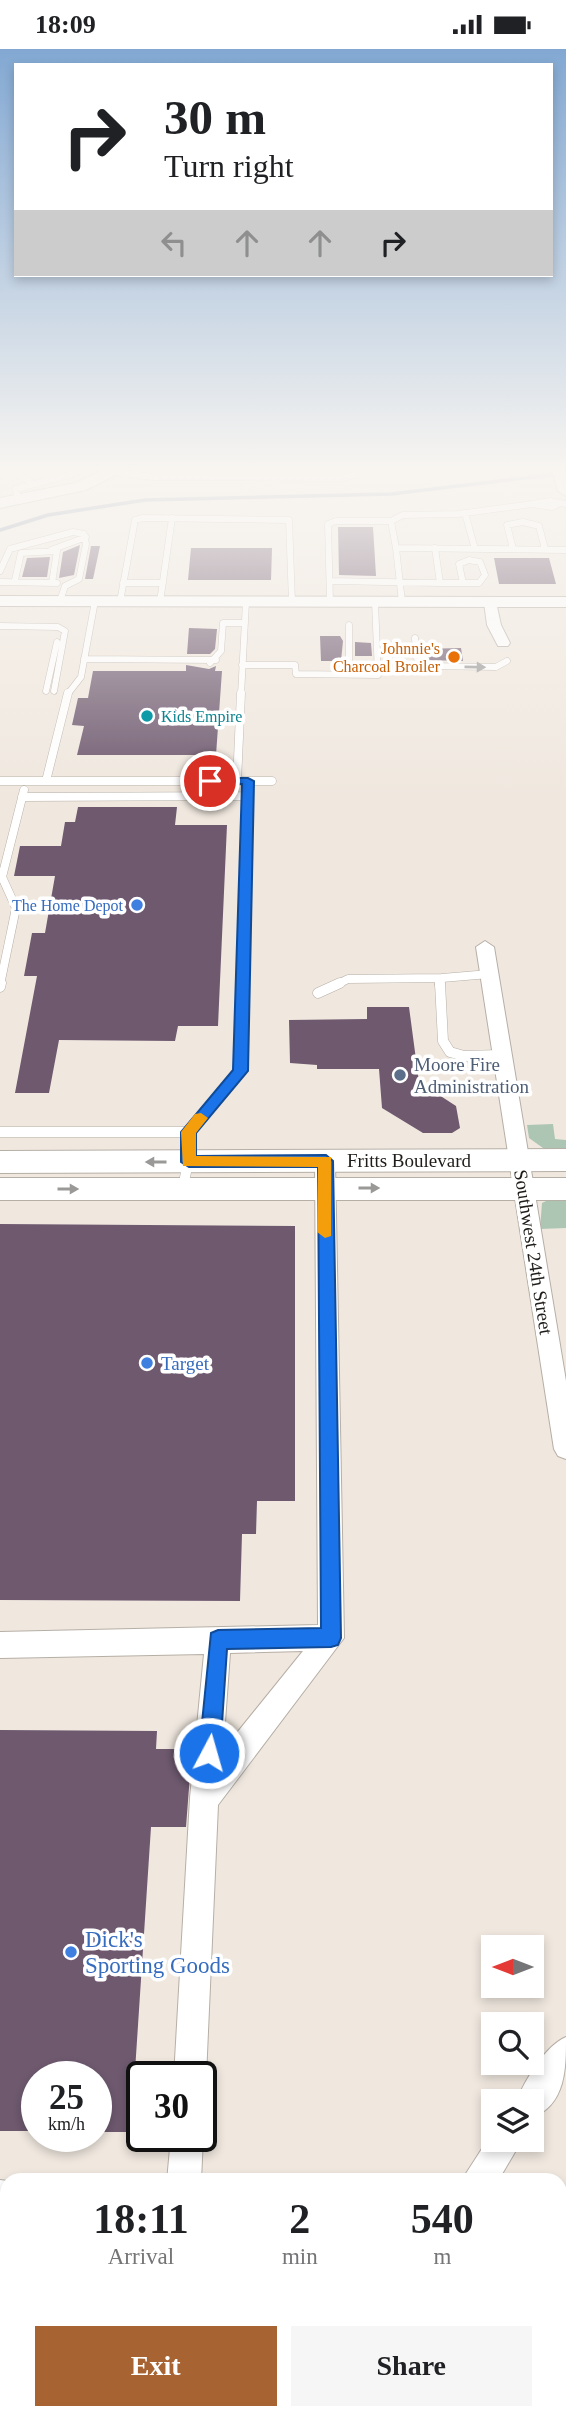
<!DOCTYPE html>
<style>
:root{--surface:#fff;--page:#f6f6f6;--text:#202124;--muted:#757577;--accent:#a76432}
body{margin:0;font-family:Georgia,serif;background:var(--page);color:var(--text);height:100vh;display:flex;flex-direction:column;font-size:26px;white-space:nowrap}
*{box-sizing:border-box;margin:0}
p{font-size:23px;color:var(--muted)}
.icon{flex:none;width:38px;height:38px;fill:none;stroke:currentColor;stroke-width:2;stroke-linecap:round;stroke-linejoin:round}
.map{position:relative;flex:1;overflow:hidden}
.side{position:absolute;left:0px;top:2124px;width:567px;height:247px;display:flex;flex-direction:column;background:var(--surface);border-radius:21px 21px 0 0;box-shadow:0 4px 10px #0003}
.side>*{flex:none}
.guide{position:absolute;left:14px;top:14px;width:539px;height:214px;border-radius:0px;box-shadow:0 4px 10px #0003;background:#fff;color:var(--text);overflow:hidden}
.needle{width:46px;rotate:270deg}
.controls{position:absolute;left:481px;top:1886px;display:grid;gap:14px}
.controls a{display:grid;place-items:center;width:63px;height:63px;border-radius:0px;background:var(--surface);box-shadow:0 4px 10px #0003;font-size:35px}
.speed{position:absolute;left:21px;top:2012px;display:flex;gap:14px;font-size:35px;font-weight:700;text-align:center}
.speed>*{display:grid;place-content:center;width:91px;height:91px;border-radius:50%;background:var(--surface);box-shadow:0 4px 10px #0003;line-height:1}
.speed small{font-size:18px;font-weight:400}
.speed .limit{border:4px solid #111;border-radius:10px;background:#fff;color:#111}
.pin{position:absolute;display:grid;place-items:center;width:60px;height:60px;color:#fff;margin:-30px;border:4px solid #fff;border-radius:50%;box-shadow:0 2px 7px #0007}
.me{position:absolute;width:77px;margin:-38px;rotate:6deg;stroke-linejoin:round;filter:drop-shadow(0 0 5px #0008)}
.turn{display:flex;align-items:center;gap:24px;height:147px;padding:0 35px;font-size:32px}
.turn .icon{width:91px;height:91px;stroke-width:2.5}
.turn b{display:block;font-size:49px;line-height:60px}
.lanes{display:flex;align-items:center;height:66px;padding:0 35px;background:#0003;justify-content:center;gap:35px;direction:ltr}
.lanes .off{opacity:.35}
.eta{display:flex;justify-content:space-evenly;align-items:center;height:119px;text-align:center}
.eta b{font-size:42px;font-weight:600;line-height:49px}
.action{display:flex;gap:14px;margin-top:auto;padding:14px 35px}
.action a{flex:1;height:80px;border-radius:0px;background:var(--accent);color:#fff;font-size:28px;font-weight:600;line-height:80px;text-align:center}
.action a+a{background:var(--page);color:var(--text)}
.status{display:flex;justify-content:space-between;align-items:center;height:49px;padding:0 35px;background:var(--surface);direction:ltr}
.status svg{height:19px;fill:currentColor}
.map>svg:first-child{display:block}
.green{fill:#adc6b4}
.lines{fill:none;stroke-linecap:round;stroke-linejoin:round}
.stream{stroke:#8997b2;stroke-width:3.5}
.building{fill:#6e596f}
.lane-far2-casing{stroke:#b6afa6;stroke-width:7}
.lane-far1-casing{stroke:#b6afa6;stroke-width:9}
.lane-casing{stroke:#b6afa6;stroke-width:11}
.street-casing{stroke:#b6afa6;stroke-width:2}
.secondary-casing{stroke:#b6afa6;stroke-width:2}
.lane-far2{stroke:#fff;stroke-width:6}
.lane-far1{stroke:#fff;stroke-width:8}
.lane{stroke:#fff;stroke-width:10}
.street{fill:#fff;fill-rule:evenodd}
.secondary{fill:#fff;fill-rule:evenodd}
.oneway{fill:#9a9998}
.route{fill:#1a73e8;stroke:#114b97;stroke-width:2}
.slow{fill:#f59e0b}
.food-dot{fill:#e8710a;stroke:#fff;stroke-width:2.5}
.culture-dot{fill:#0f9aa8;stroke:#fff;stroke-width:2.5}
.shop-dot{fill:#3f7fe0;stroke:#fff;stroke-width:2.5}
.service-dot{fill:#5c6f8a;stroke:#fff;stroke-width:2.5}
.labels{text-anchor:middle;stroke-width:7;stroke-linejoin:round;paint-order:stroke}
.far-food-label{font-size:16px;fill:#c56008;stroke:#fff;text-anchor:end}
.far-culture-label{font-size:16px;fill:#0d838f;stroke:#fff;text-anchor:start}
.far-shop-label{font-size:16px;fill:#366cbe;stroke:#fff;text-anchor:end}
.service-label{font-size:19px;fill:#4e5e75;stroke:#fff;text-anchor:start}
.street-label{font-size:19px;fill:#1f1c19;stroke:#fff}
.shop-label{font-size:19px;fill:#366cbe;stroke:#fff;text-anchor:start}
.near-shop-label{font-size:23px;fill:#366cbe;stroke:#fff;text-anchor:start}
</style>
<div class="status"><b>18:09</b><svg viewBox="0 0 49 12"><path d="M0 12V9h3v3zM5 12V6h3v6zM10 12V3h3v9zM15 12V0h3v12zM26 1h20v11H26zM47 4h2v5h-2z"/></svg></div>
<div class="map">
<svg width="566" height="2370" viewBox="0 0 566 2370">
<rect width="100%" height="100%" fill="#f0e8df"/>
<path class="green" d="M 553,1075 L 555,1090 L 566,1091 L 566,1104 L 550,1104 L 529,1089 L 527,1076 Z
M 552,1149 L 566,1149 L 566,1179 L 540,1180 L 542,1154 Z"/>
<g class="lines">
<path class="stream" d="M 0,481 L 48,466 L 145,451 L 391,445 L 566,424"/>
</g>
<path class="building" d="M 338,478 L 373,478 L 376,527 L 339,526 Z
M 80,496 L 74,526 L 59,529 L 63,503 Z
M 91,497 L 100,497 L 93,530 L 85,530 Z
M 191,499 L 272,499 L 271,531 L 188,531 Z
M 50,508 L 47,528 L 22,528 L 27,509 Z
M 494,509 L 549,509 L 556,535 L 499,535 Z
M 189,579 L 217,580 L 215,600 L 210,605 L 187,605 Z
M 320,587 L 340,587 L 343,592 L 341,612 L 321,612 Z
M 355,593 L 371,594 L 372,607 L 355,607 Z
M 461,599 L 463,612 L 427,611 L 422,606 L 421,600 Z
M 186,616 L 209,620 L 216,617 L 215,622 L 222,622 L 216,706 L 77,706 L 84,677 L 72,676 L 78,649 L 88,649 L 93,622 L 186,622 Z
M 78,758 L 177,758 L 175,776 L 227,776 L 218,977 L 178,977 L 175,992 L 59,991 L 49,1044 L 15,1044 L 37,927 L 24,927 L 32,884 L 45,884 L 55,827 L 14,827 L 20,797 L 61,797 L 65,773 L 75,773 Z
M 367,958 L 409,958 L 419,1033 L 456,1057 L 460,1079 L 452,1084 L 423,1084 L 382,1059 L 379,1020 L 317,1020 L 317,1016 L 290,1014 L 289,971 L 367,970 Z
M 0,1175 L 295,1177 L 295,1452 L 257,1452 L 256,1485 L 242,1485 L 240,1552 L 0,1551 Z
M 0,1681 L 157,1682 L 156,1700 L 192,1700 L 186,1778 L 151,1778 L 131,2083 L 96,2083 L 96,2028 L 37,2028 L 37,2082 L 0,2082 Z"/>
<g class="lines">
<g class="lane-far2-casing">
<path id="lane-far2" d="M 20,417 L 19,426 L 32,434
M 116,423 L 152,428 L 343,429 L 354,426
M 18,452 L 16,440 L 69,426 L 87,417
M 559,455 L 552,458 L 532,455 L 550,452 L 566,455
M 465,464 L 475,500
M 396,499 L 391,472 L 403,466 L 458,465 L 532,455
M 513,500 L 507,476 L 523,473 L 539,477 L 545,500
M 51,501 L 86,488
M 0,522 L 10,500 L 73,483 L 84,485 L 86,495 L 79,530 L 65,537 L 60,552
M 15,531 L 21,504 L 57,502 L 52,534
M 331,532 L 440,534 L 435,499
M 0,533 L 57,534
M 123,534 L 163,534
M 440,534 L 479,534 L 485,526 L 480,513 L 469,511 L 459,515 L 463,534
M 120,553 L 135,471 L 143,469 L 289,471 L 292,553
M 160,553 L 172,469
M 330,553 L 328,475 L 336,472 L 391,472
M 402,553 L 396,499 L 566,501
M 0,577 L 58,578 L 65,582 L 54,642
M 415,589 L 416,608 L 424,617 L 496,618 L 507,612
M 84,610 L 216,611
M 210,614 L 221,602 L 223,574 L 245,574
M 242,616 L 295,616 L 296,625 L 378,626 L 375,553
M 336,623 L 349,618 L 349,576
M 46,642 L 57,593
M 67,646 L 81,628 L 95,552
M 241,646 L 246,553"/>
</g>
<g class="lane-far1-casing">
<path id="lane-far1" d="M 0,732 L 272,732
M 46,732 L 68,644
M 237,732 L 241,644
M 22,748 L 248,747
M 0,936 L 16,859 L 2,828 L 24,741
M 242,936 L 248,732
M 336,936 L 348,930 L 442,929
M 439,936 L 442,929 L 489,925"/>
</g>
<g class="lane-casing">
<path id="lane" d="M 440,934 L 443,992 L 450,1003 L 464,1007 L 500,1006
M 0,938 L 1,934
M 318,944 L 340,934
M 0,1083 L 189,1083
M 183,1140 L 190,1100 L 189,1083 L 240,1022 L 242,934"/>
</g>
<g class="street-casing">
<path id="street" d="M 490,549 L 496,553 L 501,576 L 510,594 L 508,597 L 498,597 L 487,576 L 484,553 Z
M 485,892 L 494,898 L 566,1332 L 566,1410 L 558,1407 L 554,1400 L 476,898 Z
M 325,1105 L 332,1107 L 335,1112 L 344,1589 L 218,1756 L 206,2028 L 201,2039 L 201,2028 L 174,2028 L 190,1749 L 204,1605 L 0,1609 L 0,1583 L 318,1576 L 315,1112 L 318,1107 ZM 303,1602 L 223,1701 L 230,1604 Z
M 566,1988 C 566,2020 566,2055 532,2069 L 532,2053 L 516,2053 C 525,2031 545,1997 566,1988 Z
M 494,2081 L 494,2091 L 522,2091 L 498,2132 L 468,2132 L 465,2126 Z
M 201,2083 L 203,2088 L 201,2132 L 167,2132 L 171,2088 L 201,2088 Z
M 0,2131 L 8,2132 L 7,2165 L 0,2165 Z
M 100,2364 L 136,2364 L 134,2370 L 98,2370 Z"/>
</g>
<g class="secondary-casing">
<path id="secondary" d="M 112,417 L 133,417 L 86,441 L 0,459 L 0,449 L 75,434 Z
M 551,417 L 566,417 L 566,447 L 558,442 Z
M 0,547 L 566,548 L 566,558 L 0,557 Z
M 566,1100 L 566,1122 L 0,1124 L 0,1102 Z
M 0,1129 L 566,1129 L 566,1151 L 0,1151 Z"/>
</g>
<use href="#lane-far2" class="lane-far2"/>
<use href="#lane-far1" class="lane-far1"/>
<use href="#lane" class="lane"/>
<use href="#street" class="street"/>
<use href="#secondary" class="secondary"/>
</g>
<defs><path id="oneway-solid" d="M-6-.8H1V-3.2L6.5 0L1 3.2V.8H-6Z" transform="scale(1.75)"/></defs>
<g class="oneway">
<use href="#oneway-solid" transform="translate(475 618) rotate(1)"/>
<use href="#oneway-solid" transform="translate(156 1113) rotate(180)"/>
<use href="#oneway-solid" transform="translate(369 1139)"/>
<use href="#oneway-solid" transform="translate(68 1140)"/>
</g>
<linearGradient id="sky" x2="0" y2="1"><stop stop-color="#82a8d2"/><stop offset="0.56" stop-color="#f8f5f1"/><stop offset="1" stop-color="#f8f5f1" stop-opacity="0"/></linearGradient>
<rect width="566" height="749" fill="url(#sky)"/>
<path class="route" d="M 210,729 L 248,729 L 254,732 L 248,1022 L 196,1084 L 196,1107 L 326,1106 L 333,1112 L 341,1589 L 338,1596 L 331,1598 L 227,1600 L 220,1704 L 217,1711 L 209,1714 L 202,1711 L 199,1704 L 211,1584 L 218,1581 L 321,1579 L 318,1118 L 189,1118 L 181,1113 L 181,1083 L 233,1021 L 242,735 L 206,735 L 206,730 Z"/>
<path class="slow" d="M 201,1064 L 208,1069 L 196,1084 L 196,1107 L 331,1108 L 331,1187 L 325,1189 L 317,1183 L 318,1118 L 183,1117 L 181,1083 L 195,1065 Z"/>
<circle class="food-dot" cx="454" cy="608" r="7"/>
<circle class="culture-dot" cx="147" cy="667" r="7"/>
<g class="shop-dot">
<circle cx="137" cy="856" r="7"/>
<circle cx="147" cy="1314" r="7"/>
<circle cx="71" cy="1903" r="7"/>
</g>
<circle class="service-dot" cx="400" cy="1026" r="7"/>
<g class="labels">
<g class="far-food-label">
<text x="440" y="605">Johnnie's<tspan x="440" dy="18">Charcoal Broiler</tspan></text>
</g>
<g class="far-culture-label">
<text x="161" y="673">Kids Empire</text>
</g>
<g class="far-shop-label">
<text x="123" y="862">The Home Depot</text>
</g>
<g class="service-label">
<text x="414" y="1022">Moore Fire<tspan x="414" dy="22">Administration</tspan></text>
</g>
<g class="street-label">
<text x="409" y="1118">Fritts Boulevard</text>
<text transform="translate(534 1203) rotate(81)" y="7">Southwest 24th Street</text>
</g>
<g class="shop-label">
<text x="161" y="1321">Target</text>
</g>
<g class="near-shop-label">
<text x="85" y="1898">Dick's<tspan x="85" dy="26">Sporting Goods</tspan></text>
</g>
</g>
</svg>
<div class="controls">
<a><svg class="needle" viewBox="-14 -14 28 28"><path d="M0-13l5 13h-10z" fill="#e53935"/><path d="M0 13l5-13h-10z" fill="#757577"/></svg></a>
<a><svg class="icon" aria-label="search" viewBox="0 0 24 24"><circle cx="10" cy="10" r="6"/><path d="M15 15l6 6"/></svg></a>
<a><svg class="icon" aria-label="layers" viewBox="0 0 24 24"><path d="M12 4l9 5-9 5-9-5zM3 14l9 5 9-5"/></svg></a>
</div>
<div class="speed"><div>25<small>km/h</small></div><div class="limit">30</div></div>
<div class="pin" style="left:210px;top:732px;background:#d93025"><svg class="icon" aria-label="arrive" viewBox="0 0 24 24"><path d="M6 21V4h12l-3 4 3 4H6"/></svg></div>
<svg class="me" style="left:209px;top:1704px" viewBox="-20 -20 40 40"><circle r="17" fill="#1a73e8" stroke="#fff" stroke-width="3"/><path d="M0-11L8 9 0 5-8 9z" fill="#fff"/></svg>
<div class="guide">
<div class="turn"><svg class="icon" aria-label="right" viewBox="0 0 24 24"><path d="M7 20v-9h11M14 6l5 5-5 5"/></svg><div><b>30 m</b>Turn right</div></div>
<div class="lanes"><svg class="icon off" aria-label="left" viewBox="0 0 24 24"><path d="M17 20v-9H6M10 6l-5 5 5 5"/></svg><svg class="icon off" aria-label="ahead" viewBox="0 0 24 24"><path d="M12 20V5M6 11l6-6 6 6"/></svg><svg class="icon off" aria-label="ahead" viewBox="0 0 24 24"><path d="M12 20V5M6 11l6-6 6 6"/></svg><svg class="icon" aria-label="right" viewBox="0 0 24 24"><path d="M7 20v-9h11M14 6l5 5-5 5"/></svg></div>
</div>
<section class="side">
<div class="eta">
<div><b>18:11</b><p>Arrival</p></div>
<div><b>2</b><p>min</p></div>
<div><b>540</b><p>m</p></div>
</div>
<div class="action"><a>Exit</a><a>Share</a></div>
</section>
</div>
